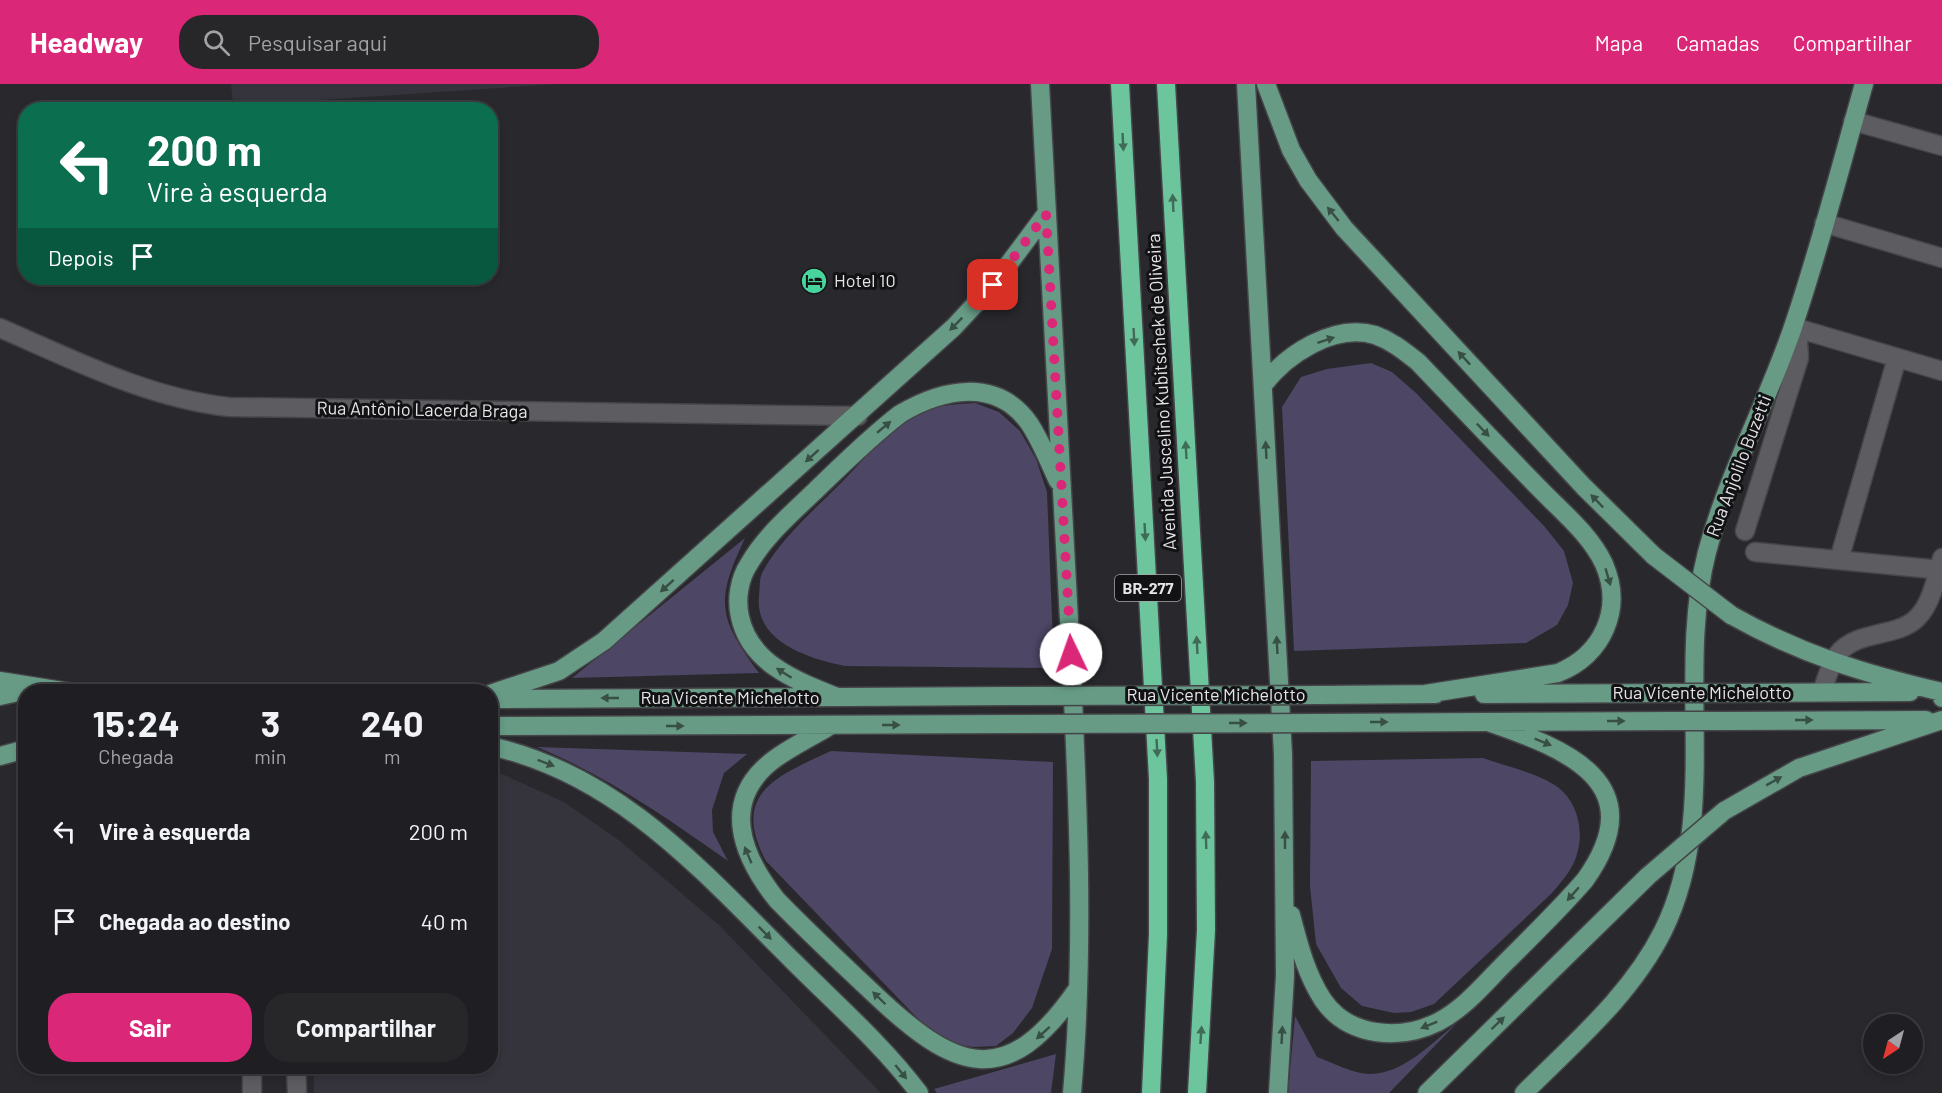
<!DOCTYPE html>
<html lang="pt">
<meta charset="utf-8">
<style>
:root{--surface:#1f1e22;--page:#27272a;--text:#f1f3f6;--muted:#a1a2a5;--line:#3c3c40;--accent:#db2777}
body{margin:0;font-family:Barlow,sans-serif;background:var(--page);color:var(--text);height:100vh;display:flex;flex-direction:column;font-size:22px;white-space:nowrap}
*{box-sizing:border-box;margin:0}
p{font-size:20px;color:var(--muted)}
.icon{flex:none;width:33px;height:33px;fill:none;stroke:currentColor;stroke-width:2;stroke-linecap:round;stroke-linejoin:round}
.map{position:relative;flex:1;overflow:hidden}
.drawer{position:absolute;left:18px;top:600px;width:480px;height:390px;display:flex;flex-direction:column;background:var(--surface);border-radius:24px;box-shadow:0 3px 9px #0003,0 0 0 2px var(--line)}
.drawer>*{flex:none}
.guide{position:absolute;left:18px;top:18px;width:480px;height:183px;border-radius:24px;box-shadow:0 3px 9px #0003,0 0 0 2px var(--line);background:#0b6e4f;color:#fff;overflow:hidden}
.needle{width:39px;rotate:216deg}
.buttons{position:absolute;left:1863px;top:930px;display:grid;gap:12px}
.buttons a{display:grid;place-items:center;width:60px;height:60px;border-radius:50%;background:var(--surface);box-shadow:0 3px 9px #0003,0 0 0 2px var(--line);font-size:30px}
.pin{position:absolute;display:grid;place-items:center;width:51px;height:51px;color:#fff;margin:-26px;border-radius:12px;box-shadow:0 3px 9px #0006}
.me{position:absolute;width:66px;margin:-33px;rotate:357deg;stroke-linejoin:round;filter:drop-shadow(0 0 4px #0008)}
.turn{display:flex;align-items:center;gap:21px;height:126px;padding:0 30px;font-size:27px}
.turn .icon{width:78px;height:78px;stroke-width:2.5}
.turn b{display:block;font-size:42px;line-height:51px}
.then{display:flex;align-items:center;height:57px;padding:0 30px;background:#0003;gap:12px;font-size:22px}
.eta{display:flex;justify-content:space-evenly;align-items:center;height:102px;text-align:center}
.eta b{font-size:36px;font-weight:700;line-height:42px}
.cta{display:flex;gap:12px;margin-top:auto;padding:12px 30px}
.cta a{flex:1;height:69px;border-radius:24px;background:var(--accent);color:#fff;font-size:24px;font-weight:700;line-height:69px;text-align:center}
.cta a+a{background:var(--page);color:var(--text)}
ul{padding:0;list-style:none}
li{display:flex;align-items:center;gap:18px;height:90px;padding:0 30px}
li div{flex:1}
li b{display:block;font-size:22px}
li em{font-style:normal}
header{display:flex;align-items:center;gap:36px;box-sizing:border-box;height:84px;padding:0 30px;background:var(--accent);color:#fff}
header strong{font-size:28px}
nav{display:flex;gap:33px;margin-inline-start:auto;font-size:21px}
.search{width:420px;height:54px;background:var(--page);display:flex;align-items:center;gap:15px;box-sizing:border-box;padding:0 21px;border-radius:24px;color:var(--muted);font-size:22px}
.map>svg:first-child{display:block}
.built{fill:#35333c}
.green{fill:#4d4665}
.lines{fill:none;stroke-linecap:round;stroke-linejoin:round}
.minor-casing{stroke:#454448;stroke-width:21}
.major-casing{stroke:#454448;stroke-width:21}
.highway-casing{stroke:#454448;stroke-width:21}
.minor{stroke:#5d5c61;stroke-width:18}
.major{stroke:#679b85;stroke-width:18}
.highway{stroke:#6dc59d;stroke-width:18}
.major-bridge-casing{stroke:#454448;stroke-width:21;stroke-linecap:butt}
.major-bridge{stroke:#679b85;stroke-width:18}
.oneway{fill:#406b58}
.oneway2{fill:#384f46}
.route{stroke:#db2777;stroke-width:10;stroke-dasharray:0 18}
.labels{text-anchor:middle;stroke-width:6;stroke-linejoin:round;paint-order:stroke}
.shield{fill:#121113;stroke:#a6a5a8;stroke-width:1.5}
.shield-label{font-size:16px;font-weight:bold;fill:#e6e5e8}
.poi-label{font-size:18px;fill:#e6e5e8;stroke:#121113;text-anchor:start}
.street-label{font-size:18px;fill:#e6e5e8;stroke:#121113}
</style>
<header>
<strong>Headway</strong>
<div class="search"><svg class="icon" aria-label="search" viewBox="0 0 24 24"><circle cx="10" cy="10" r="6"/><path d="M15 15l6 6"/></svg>Pesquisar aqui</div>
<nav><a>Mapa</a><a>Camadas</a><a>Compartilhar</a></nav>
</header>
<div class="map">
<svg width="1942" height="1009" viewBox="0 0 1942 1009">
<rect width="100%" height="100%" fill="#29282d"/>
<path class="built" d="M 231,0 L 556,0 L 233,22 Z
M 491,687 L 500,689 L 564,718 L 620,757 L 720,842 L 881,1009 L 314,1009 L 314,983 L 490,982 Z"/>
<path class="green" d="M 1371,279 L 1392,288 L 1416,309 L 1545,443 L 1564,467 L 1573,499 L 1568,521 L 1557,541 L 1526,559 L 1294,567 L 1282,323 L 1301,293 L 1327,285 Z
M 975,319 L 999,328 L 1020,347 L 1036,375 L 1047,408 L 1054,584 L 845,582 C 810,575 754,558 759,512 C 760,505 759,496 762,489 C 781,454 812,428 840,400 C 862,378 892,340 922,328 C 939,321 957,320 975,319 Z
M 745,454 C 715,518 718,533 759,589 L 572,594 Z
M 537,663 L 747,670 L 724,689 L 712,726 L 713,748 L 728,777 C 667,734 607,692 537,663 Z
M 831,667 L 1053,678 L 1052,865 L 1032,924 L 1013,949 L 996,962 L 973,963 L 947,959 L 923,940 L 766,777 C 730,709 777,692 831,667 Z
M 1483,674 C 1505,682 1533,688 1553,700 C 1576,713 1585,745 1577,770 C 1573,785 1562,797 1552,809 L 1434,920 L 1411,928 L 1394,929 L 1362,922 L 1341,904 L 1316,860 L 1310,802 L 1311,677 Z
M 1295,932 L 1317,973 C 1331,978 1346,986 1361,989 C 1398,996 1430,960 1457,939 L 1389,1009 L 1288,1009 Z
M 1056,970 L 1051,1009 L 937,1009 L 934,1005 Z"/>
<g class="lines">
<g class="minor-casing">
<path id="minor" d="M 1853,37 L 1942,62
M 1824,139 L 1942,174
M 1793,243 L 1942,287
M 0,244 C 74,276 148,314 229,323 L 858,332
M 1745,447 L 1799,274 L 1798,256 L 1793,243
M 1755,468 L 1942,486
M 1839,476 L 1897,274
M 1822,608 C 1826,596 1830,580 1838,570 C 1856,546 1897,554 1917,534 C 1932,519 1936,494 1942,474
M 252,982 L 252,1009
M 296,982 L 297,1009"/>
</g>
<g class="major-casing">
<path id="major" d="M 1040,0 C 1049,191 1062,382 1071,573 C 1078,718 1085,864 1072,1009
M 1246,0 L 1283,670 L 1285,892 L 1278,1009
M 1266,0 L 1291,66 L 1308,96 L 1344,144 L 1584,403 L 1654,472
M 1263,301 C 1287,270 1334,239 1375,251 C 1392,257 1404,267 1418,278 C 1458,320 1498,362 1539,404 C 1561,427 1590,450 1604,480 C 1624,526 1602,571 1558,589 L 1425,610
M 1731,531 C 1800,570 1865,590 1942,608 L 1942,614
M 0,597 L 69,608
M 1725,609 L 1910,608
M 490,610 L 559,587 L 604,557 L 954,243 L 993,201 L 1046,130
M 1484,610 L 1672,609
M 1319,611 L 1436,610
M 0,612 L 28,606
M 837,613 C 797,597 750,580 740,533 C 736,516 739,495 749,480 C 766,451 792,429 816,406 C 843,380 870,353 900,330 C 942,305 996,293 1029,339 C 1041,357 1049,378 1058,397
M 497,615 L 1011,612
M 1724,637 L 1926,636
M 1320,639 L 1675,637
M 832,641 C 813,652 793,662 776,674 C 719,715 741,771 777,816 C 808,848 840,878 872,908 C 955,987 1006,1009 1078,904
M 490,642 L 1012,640
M 490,662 C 619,690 704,789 793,877 C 836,920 883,961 919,1009
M 0,672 L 26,665
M 1724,727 L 1799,684 L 1942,636
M 1291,831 C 1299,861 1306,890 1323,916 C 1348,953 1400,957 1438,938 C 1465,924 1485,899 1506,878 C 1533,851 1560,825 1585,796 C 1654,699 1567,665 1488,638
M 1427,1009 L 1648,792
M 1524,1009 C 1574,959 1631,911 1663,847 C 1721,730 1675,592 1707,468 C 1728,390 1767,319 1793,243 C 1820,163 1841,81 1864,0"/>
</g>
<g class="highway-casing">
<path id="highway" d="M 1120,0 L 1158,695 L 1158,851 L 1151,1009
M 1166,0 L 1205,698 L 1206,846 L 1197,1009"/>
</g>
<use href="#minor" class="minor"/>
<use href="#major" class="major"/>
<use href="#highway" class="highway"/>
<g class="major-bridge-casing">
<path id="major-bridge" d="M 1654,472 L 1731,531
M 1672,609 L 1725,609
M 1011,612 L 1319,611
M 1675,637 L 1724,637
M 1012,640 L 1320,639
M 1648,792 L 1724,727"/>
</g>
<use href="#major-bridge" class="major-bridge"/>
</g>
<defs><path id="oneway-solid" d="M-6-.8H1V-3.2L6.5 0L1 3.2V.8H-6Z" transform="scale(1.5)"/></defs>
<g class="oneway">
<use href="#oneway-solid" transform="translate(1123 58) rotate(87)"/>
<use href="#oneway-solid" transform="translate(1173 119) rotate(-93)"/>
<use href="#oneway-solid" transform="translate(1134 253) rotate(87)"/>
<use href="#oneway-solid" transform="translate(1186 366) rotate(-93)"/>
<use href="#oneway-solid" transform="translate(1145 448) rotate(87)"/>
<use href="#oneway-solid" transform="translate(1197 561) rotate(-93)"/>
<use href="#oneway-solid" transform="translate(1157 664) rotate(87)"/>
<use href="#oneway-solid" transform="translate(1206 756) rotate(-92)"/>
<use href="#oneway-solid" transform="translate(1201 951) rotate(-86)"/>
</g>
<g class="oneway2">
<use href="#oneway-solid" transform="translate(1333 130) rotate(-129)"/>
<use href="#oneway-solid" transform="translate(956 240) rotate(135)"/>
<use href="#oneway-solid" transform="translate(1326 256) rotate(-18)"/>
<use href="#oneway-solid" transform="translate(1464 274) rotate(-133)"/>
<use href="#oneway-solid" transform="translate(884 343) rotate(-40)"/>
<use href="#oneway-solid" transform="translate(1483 346) rotate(46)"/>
<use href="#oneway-solid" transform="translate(1266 366) rotate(-93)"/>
<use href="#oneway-solid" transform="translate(812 372) rotate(138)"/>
<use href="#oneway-solid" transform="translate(1597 417) rotate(-134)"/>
<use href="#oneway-solid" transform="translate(1608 493) rotate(74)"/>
<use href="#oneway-solid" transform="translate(667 502) rotate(138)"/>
<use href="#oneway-solid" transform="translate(1277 561) rotate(-93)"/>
<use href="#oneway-solid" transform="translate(784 589) rotate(-148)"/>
<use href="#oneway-solid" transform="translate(610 614) rotate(180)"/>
<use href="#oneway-solid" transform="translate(1804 636)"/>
<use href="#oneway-solid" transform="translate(1616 637)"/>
<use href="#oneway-solid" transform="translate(1379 638)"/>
<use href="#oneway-solid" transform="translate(1238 639)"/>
<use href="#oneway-solid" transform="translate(891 641)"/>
<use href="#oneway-solid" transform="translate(675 642)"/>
<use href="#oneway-solid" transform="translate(1543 658) rotate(22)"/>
<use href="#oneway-solid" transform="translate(546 679) rotate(21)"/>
<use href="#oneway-solid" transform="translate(1774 697) rotate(-29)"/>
<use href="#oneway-solid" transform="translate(1285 756) rotate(-90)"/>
<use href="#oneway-solid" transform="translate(748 771) rotate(-113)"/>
<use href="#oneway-solid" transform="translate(1573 810) rotate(131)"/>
<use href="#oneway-solid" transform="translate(765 849) rotate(45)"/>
<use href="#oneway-solid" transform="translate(879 914) rotate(-136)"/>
<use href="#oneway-solid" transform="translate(1498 939) rotate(-44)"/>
<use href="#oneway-solid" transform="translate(1429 941) rotate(158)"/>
<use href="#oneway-solid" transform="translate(1043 949) rotate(138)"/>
<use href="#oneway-solid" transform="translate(1282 951) rotate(-87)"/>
<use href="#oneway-solid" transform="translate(901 988) rotate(51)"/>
</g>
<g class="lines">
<path class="route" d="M 993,201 L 1046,130 L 1071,570"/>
</g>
<defs>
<g id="hotel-disc" transform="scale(1.35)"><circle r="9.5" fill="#48d49d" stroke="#121113"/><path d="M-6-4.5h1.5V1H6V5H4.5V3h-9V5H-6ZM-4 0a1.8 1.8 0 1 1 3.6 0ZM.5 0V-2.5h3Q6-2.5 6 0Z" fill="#111"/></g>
</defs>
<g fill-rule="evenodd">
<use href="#hotel-disc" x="814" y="197"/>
</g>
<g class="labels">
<rect class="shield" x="1115" y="491" width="66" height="26" rx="4.5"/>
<g class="shield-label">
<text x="1148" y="510">BR-277</text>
</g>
<g class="poi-label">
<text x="834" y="203">Hotel 10</text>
</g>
<g class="street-label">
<text transform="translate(1162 308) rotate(-93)" y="6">Avenida Juscelino Kubitschek de Oliveira</text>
<text transform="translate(422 326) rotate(1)" y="6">Rua Antônio Lacerda Braga</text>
<text transform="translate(1739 382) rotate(-69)" y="6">Rua Anjolilo Buzetti</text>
<text x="1702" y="615">Rua Vicente Michelotto</text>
<text x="1216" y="617">Rua Vicente Michelotto</text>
<text x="730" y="620">Rua Vicente Michelotto</text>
</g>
</g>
</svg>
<div class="buttons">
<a><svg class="needle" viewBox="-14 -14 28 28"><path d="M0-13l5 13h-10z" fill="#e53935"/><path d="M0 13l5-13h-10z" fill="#a1a2a5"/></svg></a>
</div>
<div class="pin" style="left:993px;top:201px;background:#d93025"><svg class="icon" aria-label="arrive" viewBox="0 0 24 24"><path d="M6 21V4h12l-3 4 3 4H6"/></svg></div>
<svg class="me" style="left:1071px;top:570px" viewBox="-20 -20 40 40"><circle r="19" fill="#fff"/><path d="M0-13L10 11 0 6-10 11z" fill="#db2777"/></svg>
<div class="guide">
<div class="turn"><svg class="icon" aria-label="left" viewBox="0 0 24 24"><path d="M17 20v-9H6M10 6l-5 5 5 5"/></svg><div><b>200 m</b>Vire à esquerda</div></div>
<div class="then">Depois<svg class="icon" aria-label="arrive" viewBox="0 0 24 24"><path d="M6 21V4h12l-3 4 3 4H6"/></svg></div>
</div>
<section class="drawer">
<div class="eta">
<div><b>15:24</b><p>Chegada</p></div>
<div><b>3</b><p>min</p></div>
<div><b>240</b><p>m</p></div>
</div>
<ul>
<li><svg class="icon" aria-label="left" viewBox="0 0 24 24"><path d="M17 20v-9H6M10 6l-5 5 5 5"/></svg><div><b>Vire à esquerda</b></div><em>200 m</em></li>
<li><svg class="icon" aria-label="arrive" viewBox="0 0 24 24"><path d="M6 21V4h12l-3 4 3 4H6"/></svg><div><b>Chegada ao destino</b></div><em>40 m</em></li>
</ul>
<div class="cta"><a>Sair</a><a>Compartilhar</a></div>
</section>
</div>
